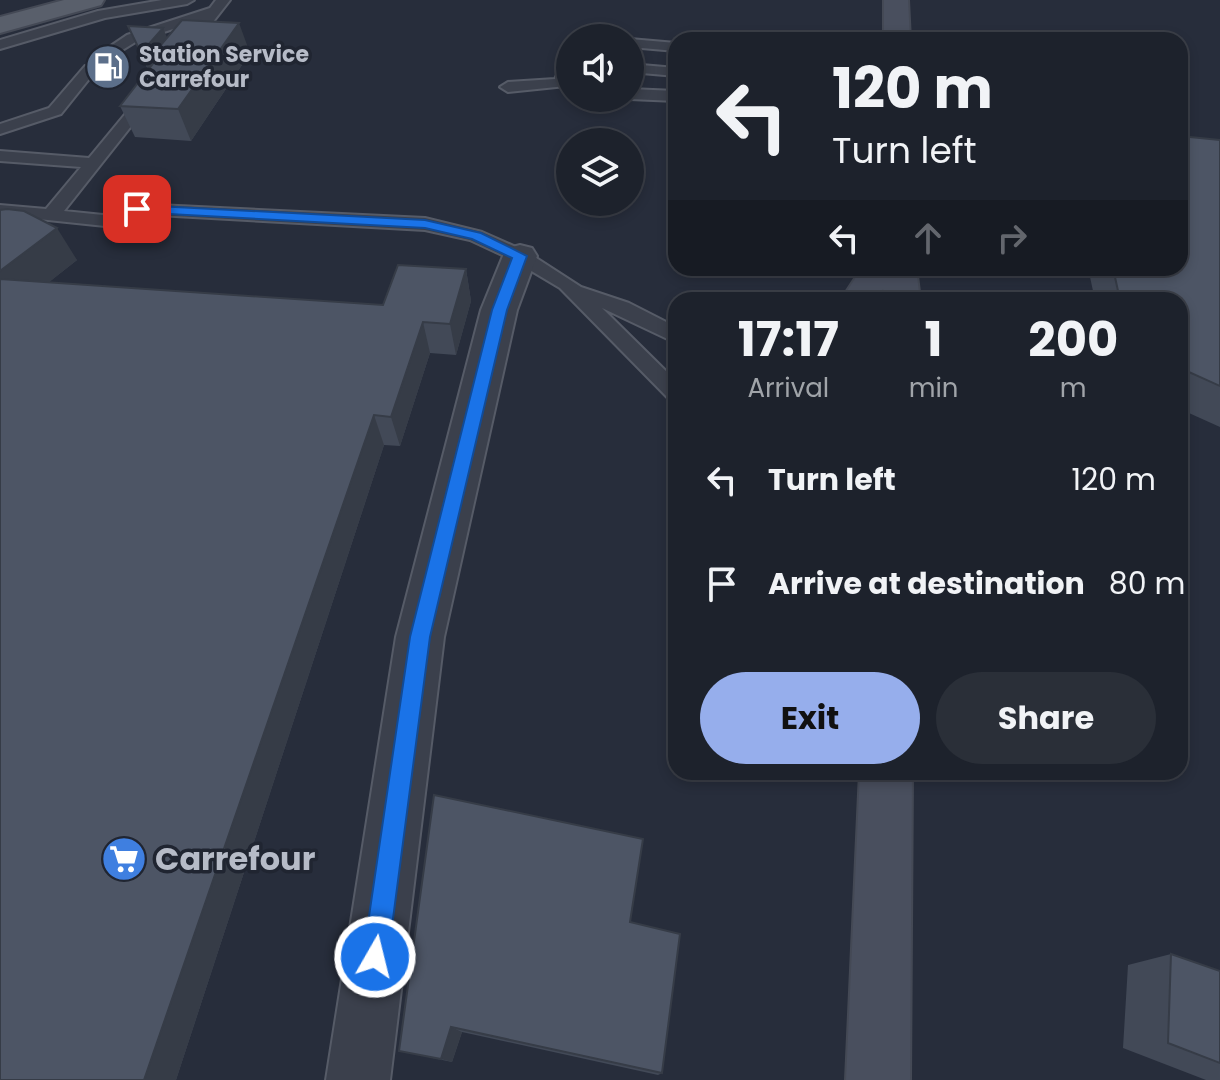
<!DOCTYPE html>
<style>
:root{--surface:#1d222c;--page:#2a2f38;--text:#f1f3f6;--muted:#a0a4a9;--line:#3b3f48;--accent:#96aeec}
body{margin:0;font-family:Poppins,sans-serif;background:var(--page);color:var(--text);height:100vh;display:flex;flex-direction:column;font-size:30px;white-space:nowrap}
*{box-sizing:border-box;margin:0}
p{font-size:26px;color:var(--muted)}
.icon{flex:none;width:44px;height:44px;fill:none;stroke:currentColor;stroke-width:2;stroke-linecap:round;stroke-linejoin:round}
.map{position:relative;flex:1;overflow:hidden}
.details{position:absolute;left:668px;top:292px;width:520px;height:488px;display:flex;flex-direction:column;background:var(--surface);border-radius:24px;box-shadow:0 4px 12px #0003,0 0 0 2px var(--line)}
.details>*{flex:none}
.banner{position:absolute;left:668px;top:32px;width:520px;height:244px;border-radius:24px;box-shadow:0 4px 12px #0003,0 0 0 2px var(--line);background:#1d222c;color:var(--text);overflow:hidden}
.tools{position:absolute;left:556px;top:24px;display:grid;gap:16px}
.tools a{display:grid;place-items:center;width:88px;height:88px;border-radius:50%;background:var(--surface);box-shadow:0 4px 12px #0003,0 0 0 2px var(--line);font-size:40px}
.pin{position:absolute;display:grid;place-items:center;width:68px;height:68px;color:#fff;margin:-34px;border-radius:16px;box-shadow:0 4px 12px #0006}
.me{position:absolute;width:88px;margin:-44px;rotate:8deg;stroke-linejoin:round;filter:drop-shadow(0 0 6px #0008)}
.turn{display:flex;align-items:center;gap:28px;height:168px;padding:0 32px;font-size:36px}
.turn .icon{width:104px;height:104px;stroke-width:2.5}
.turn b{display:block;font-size:56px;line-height:68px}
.lanes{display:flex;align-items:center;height:76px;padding:0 32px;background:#0003;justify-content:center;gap:40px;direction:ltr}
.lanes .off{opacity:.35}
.eta{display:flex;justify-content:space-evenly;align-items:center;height:136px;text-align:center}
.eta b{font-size:48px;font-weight:700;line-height:56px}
.action{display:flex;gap:16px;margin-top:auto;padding:16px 32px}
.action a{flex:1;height:92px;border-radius:48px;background:var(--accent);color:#111;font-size:32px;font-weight:700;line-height:92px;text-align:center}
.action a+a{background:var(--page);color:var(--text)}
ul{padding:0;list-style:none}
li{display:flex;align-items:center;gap:24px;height:104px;padding:0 32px}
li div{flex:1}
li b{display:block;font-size:30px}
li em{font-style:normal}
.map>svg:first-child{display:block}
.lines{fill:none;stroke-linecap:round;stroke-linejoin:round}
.lane-casing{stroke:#565b67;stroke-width:4}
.street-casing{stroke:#565b67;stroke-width:4}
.secondary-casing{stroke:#444955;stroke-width:4}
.primary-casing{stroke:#444955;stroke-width:4}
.lane{fill:#3b404c;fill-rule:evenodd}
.street{fill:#3b404c;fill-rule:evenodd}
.secondary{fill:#494f5e;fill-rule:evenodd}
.primary{fill:#595f6b;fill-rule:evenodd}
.wall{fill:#424957}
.shaded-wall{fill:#363c47}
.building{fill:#4d5565;stroke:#363c47;stroke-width:2}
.route{fill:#1a73e8;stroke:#114b97;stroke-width:2}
.labels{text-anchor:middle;stroke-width:7;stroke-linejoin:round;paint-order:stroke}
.far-poi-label{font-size:22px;font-weight:bold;fill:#b6bbc7;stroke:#202531;text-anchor:start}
.near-poi-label{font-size:32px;font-weight:bold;fill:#b6bbc7;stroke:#202531;text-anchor:start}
</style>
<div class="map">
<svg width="1220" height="1080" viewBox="0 0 1220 1080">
<rect width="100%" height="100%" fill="#272d3b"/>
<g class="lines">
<g class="lane-casing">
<path id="lane" d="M 162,0 L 194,0 L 187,4 L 105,18 L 0,49 L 0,40 L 98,11 Z
M 216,0 L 230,0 L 191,50 L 186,51 L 179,47 L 200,20 L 137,41 L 111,57 L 101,57 L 99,54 L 127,35 L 210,8 Z
M 630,39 L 676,43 L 676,51 L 630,47 Z
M 570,58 L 570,80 L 566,86 L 508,92 L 500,87 L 508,82 L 555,79 L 565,59 Z
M 630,64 L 676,68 L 676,76 L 630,72 Z
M 90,65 L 97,69 L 61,114 L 0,134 L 0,124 L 49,108 L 85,66 Z
M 630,89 L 676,91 L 676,101 L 630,99 L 628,98 Z
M 146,93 L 151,95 L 151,101 L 64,211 L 103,215 L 137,204 L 425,218 L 482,232 L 527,252 L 581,287 L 629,303 L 676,327 L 676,343 L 602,308 L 676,381 L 676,402 L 669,399 L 560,288 L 513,260 L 470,240 L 425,230 L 139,214 L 105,226 L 0,215 L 0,205 L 46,209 L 81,167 L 0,161 L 0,151 L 89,158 L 141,95 Z"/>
</g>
<g class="street-casing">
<path id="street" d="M 520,245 L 532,248 L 537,256 L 517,310 L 444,637 L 390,1080 L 326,1080 L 396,637 L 481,310 L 503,256 L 508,248 Z"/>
</g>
<g class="secondary-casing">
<path id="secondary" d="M 884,0 L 908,0 L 910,40 L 884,40 Z
M 862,268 L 916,268 L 920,300 L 884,300 L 883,289 L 877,300 L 841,300 Z
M 860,772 L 912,772 L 910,1080 L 846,1080 Z"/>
</g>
<g class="primary-casing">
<path id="primary" d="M 64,0 L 104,0 L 101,5 L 0,33 L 0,17 Z"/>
</g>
<use href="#lane" class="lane"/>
<use href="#street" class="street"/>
<use href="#secondary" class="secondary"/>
<use href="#primary" class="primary"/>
</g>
<path class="wall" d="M 128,26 L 167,38 L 250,53 L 191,141 L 135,137 L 120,106 L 148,70 Z
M 1220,140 L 1220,427 L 1180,409 L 1180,300 L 1095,300 L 1090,277 L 1074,268 L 1180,268 Z
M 0,210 L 77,260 L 49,282 L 383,305 L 466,269 L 471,301 L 456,355 L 430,353 L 400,446 L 384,445 L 176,1080 Z
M 631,922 L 662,1073 L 658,1075 L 462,1032 L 452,1062 L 399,1051 Z
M 1171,954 L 1220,971 L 1220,1080 L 1206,1080 L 1123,1048 L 1128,965 Z"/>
<path class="shaded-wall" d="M 239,23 L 250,53 L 191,141 L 178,109 Z
M 163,28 L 172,49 L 155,61 L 149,59 L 154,71 L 151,75 L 141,53 Z
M 57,228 L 77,260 L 14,310 L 0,290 L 0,271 Z
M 466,269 L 471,301 L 456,355 L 450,324 Z
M 423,322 L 430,353 L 400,446 L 391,417 Z
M 374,415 L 384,445 L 176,1080 L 144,1080 Z
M 451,1027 L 462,1032 L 452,1062 L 441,1059 Z"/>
<path class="building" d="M 182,20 L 239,23 L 178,109 L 120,106 L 155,61 L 149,59 Z
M 128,26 L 163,28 L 141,53 Z
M 1180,136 L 1220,140 L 1220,386 L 1180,368 L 1180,300 L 1120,300 L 1113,268 L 1180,268 Z
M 7,209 L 24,211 L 57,228 L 0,271 L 0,210 Z
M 398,265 L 466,269 L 450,324 L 423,322 L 391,417 L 374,415 L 144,1080 L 0,1080 L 0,279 L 383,305 Z
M 434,795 L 643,839 L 630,922 L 680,934 L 662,1073 L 451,1027 L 441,1059 L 399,1051 Z
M 1171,954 L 1220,971 L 1220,1063 L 1168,1043 Z"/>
<path class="route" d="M 137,205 L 425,220 L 481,233 L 527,256 L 507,310 L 430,637 L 388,957 L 384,965 L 375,969 L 367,965 L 363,957 L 410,637 L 492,310 L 512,258 L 472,239 L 425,228 L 132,212 L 130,209 Z"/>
<defs>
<g id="fuel-disc" transform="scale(2.3)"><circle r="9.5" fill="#5c6f8a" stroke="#202531"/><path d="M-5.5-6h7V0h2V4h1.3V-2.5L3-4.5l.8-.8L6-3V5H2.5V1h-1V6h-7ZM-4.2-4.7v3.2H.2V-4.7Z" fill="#fff"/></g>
<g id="supermarket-disc" transform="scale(2.3)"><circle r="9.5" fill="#3f7fe0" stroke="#202531"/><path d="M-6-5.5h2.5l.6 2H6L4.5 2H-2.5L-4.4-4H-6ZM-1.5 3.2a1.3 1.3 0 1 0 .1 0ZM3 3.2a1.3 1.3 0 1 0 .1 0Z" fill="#fff"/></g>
</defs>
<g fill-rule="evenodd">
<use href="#fuel-disc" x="108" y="67"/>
<use href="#supermarket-disc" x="124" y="859"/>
</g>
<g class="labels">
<g class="far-poi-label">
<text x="139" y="62">Station Service<tspan x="139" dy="25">Carrefour</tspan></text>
</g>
<g class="near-poi-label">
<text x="155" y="870">Carrefour</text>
</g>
</g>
</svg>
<div class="tools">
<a><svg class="icon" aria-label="sound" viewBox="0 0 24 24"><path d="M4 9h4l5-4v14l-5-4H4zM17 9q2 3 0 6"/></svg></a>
<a><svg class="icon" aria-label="layers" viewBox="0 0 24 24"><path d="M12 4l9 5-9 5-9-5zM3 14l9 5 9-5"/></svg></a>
</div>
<div class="pin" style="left:137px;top:209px;background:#d93025"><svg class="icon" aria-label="arrive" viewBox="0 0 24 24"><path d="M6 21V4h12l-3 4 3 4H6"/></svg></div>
<svg class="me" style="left:375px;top:957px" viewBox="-20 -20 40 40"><circle r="17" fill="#1a73e8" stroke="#fff" stroke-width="3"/><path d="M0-11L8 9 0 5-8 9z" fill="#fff"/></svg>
<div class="banner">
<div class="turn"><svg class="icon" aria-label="left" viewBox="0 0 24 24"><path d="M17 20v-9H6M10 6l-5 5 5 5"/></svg><div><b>120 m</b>Turn left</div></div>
<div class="lanes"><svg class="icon" aria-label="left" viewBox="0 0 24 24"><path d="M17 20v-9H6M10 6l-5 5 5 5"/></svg><svg class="icon off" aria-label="ahead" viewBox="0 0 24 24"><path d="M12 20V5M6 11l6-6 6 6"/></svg><svg class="icon off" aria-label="right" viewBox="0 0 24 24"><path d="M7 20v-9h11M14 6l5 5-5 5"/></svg></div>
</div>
<section class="details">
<div class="eta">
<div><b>17:17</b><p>Arrival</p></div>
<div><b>1</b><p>min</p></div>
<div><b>200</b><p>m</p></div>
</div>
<ul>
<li><svg class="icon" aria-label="left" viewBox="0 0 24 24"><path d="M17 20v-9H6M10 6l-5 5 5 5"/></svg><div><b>Turn left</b></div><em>120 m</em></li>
<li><svg class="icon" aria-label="arrive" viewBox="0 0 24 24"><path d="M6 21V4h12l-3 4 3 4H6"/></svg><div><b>Arrive at destination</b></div><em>80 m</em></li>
</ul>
<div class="action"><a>Exit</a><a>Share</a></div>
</section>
</div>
